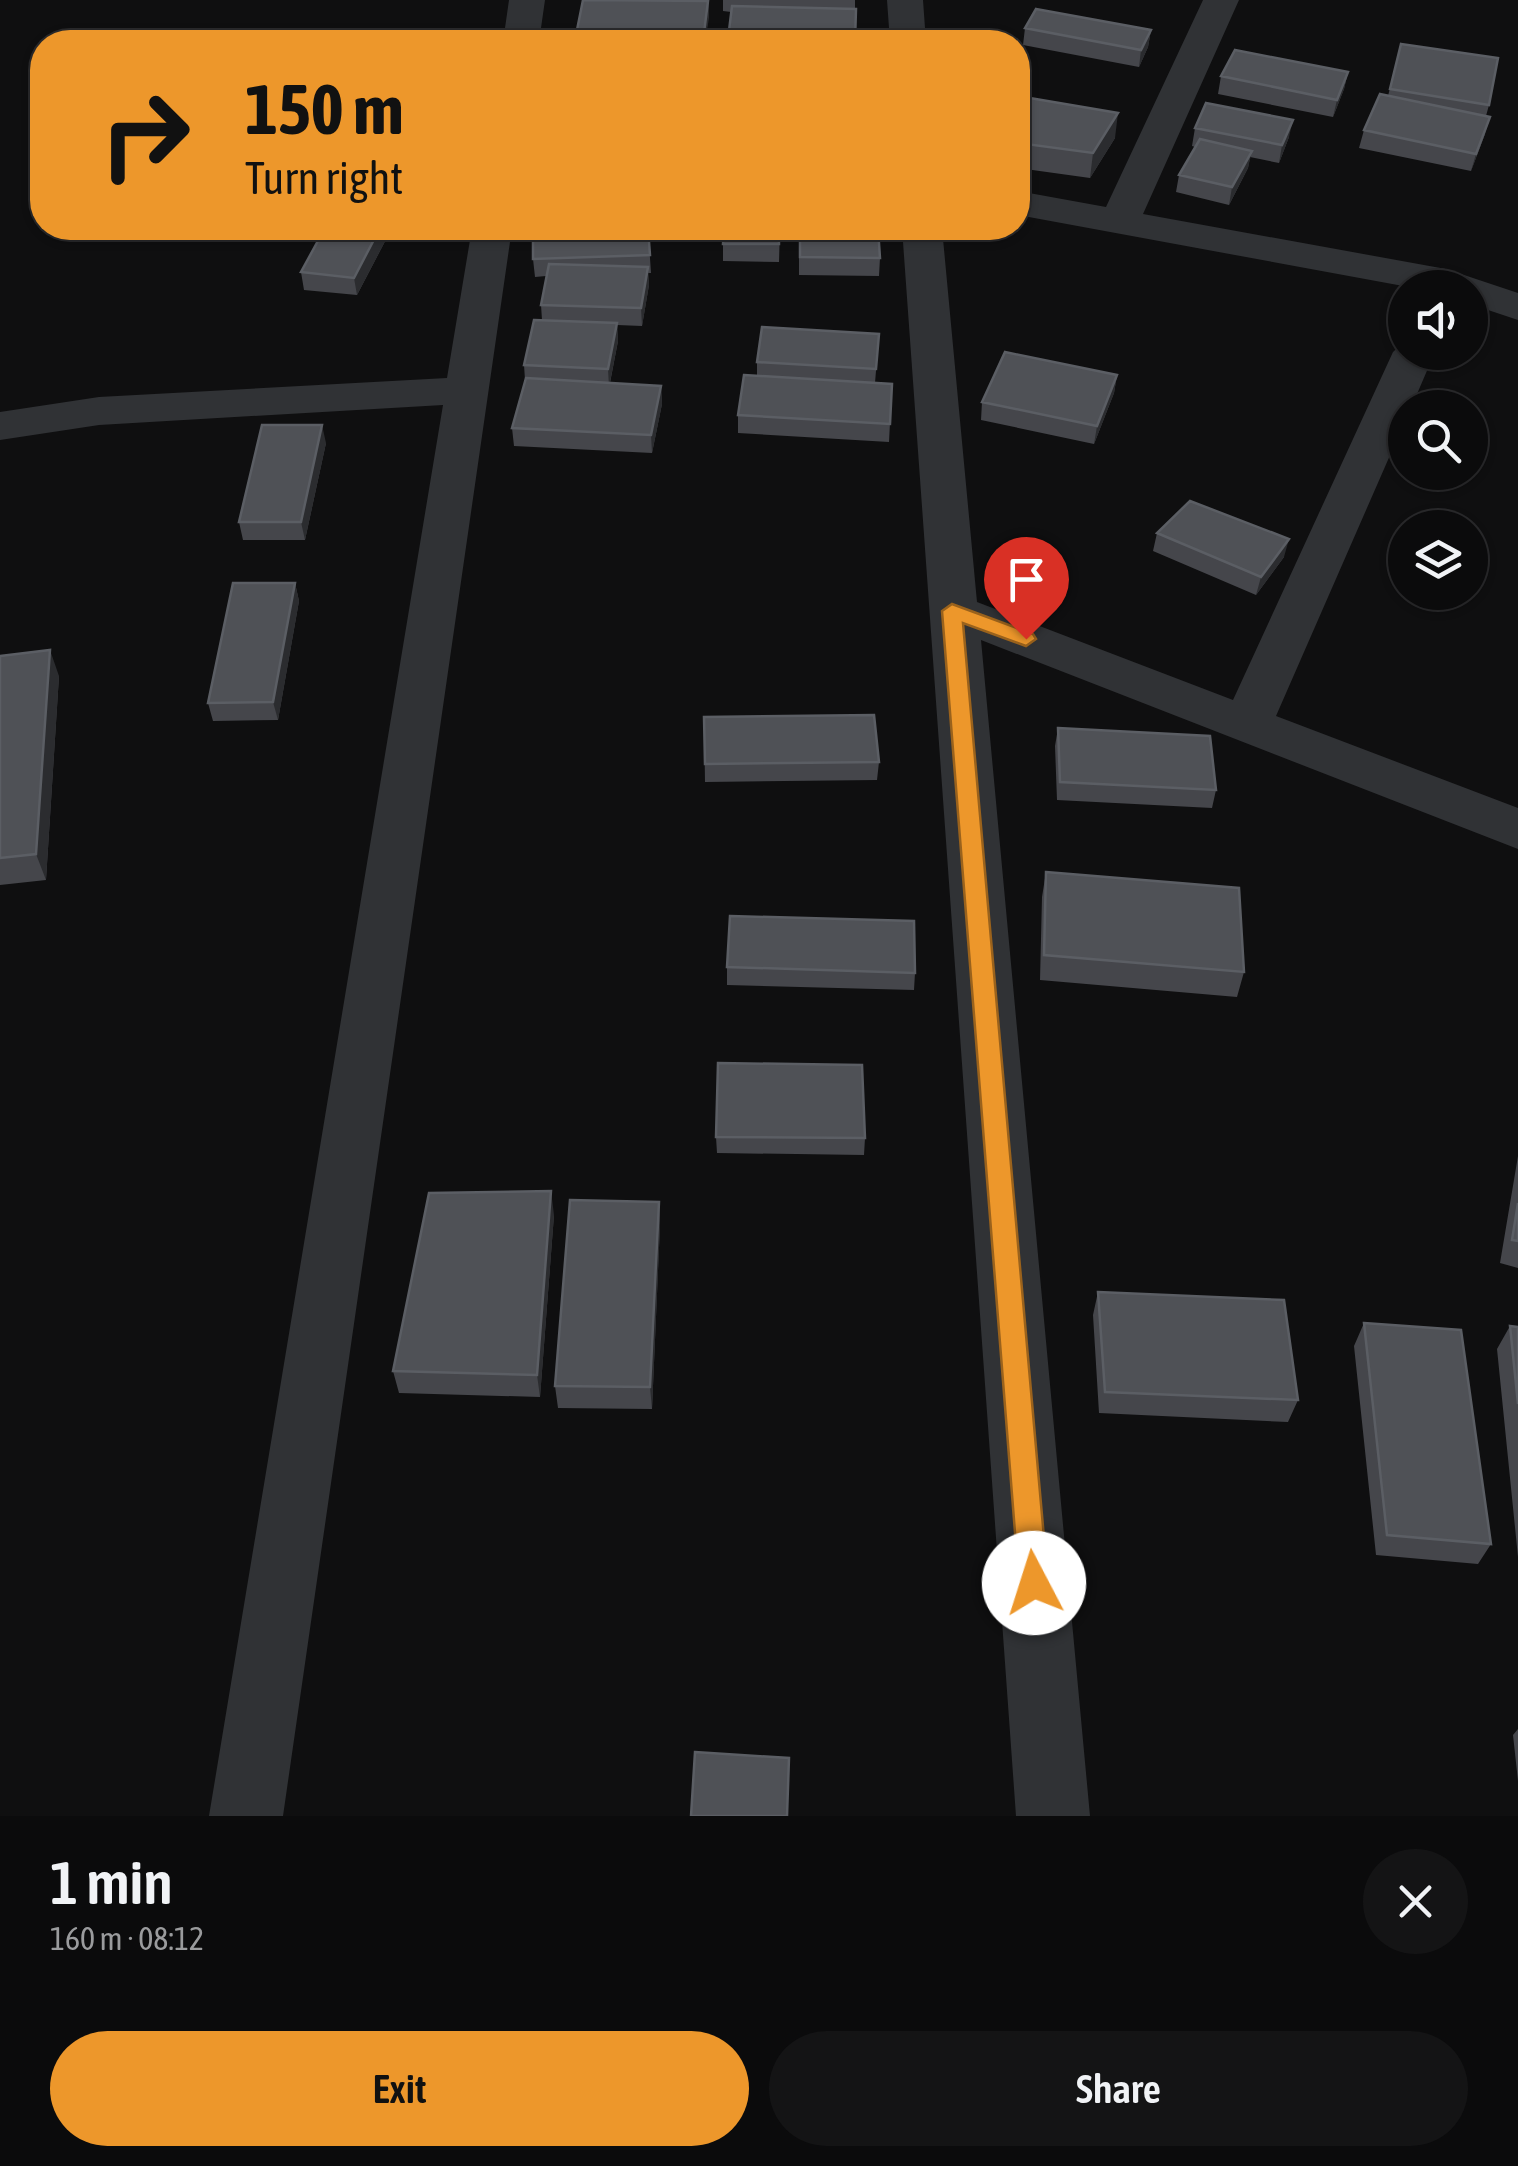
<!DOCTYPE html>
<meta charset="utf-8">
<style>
:root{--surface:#0b0b0c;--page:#141415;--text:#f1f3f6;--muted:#9a9b9d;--line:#2b2b2d;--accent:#ed972b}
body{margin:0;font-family:"Asap Condensed",sans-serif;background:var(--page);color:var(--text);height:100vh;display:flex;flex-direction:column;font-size:38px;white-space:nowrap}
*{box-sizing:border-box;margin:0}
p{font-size:32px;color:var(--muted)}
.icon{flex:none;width:55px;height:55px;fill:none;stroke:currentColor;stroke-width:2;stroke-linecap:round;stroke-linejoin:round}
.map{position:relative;height:1816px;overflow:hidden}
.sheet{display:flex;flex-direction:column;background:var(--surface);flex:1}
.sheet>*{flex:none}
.top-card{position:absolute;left:30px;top:30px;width:1000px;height:210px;border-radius:40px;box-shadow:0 2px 8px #0004,0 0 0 2px var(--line);background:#ed972b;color:#111;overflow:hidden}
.controls{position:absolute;left:1388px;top:270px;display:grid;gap:20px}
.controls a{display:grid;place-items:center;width:100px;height:100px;border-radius:50%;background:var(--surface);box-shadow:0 2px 8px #0004,0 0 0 2px var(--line);font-size:50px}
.pin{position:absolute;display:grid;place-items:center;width:85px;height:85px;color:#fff;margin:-102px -42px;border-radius:50% 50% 50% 0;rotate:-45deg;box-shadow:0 0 10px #0007}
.pin .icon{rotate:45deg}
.me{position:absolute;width:110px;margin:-55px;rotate:355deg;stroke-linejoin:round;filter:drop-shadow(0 0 8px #0008)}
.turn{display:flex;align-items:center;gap:35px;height:210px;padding:0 50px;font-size:45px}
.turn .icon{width:130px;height:130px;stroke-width:2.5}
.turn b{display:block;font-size:70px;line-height:85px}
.round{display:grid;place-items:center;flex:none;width:105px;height:105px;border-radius:52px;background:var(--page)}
.headline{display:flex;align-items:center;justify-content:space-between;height:170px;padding:0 50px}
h1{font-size:60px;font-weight:600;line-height:75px}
.action{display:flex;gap:20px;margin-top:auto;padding:20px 50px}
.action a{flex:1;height:115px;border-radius:60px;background:var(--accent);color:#111;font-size:40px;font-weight:600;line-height:115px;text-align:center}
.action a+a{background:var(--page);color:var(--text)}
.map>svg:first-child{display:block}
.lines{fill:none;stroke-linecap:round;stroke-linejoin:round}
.minor{fill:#303235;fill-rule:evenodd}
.wall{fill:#45464b}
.shaded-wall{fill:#2b2c2f}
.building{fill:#4f5156;stroke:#5b5e64;stroke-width:2.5}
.route{fill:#ed972b;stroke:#9a621c;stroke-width:2.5}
</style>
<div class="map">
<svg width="1518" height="1816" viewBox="0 0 1518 1816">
<rect width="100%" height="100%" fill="#0f0f10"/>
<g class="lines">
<path class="minor" d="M 509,0 L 545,0 L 539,42 L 503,42 Z
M 887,0 L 923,0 L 926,42 L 890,42 Z
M 1203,0 L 1239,0 L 1143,214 L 1446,269 L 1518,293 L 1518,320 L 1470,304 L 1470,288 L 1414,288 L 1018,215 L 1018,191 L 1106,207 Z
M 472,228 L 512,228 L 283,1816 L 209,1816 L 443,405 L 99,425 L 0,440 L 0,412 L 99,397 L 447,378 Z
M 902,228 L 942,228 L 977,602 L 1233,700 L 1393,352 L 1405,341 L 1405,352 L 1435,352 L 1411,408 L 1405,408 L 1405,421 L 1276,716 L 1518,808 L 1518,849 L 981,640 L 1090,1816 L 1016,1816 Z"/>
</g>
<path class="wall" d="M 583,0 L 709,0 L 706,42 L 560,42 L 578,41 L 577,30 Z
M 723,0 L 855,0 L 855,42 L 728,42 L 731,12 L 723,11 Z
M 1025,28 L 1151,30 L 1148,47 L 1139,67 L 1023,45 Z
M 1401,44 L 1489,105 L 1486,116 L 1485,134 L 1471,171 L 1359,148 L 1364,130 L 1388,96 Z
M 1348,72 L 1344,89 L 1333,117 L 1218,94 L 1221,76 Z
M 1018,96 L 1115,138 L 1090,178 L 1018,168 Z
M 1195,128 L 1289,137 L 1279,163 L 1250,157 L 1248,168 L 1229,205 L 1176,192 L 1179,175 L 1195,147 L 1192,146 Z
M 392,228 L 357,295 L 304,290 L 301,272 Z
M 648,228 L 651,273 L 648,273 L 649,285 L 642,326 L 617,325 L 618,341 L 610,383 L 661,386 L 662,404 L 652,453 L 514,446 L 512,428 L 525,380 L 524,365 L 542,320 L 541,305 L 546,276 L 535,277 L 533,259 Z
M 780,228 L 779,262 L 723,261 L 723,244 Z
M 799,228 L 880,258 L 879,276 L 799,275 Z
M 879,334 L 875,383 L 892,384 L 889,442 L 738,433 L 738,415 L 757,376 L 757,362 Z
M 1117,375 L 1114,393 L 1094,444 L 981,420 L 982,402 Z
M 326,443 L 305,540 L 243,540 L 239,522 Z
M 1157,533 L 1284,557 L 1256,595 L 1153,551 Z
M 295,583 L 299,601 L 278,720 L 213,721 L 208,703 Z
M 0,656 L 59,676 L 46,880 L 0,885 Z
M 704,717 L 879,762 L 877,780 L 705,782 Z
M 1058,728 L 1216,790 L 1212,808 L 1057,800 L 1055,746 Z
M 1046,872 L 1244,972 L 1237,997 L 1040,980 L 1042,897 Z
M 727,967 L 915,973 L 914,990 L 727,985 Z
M 716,1137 L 865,1138 L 864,1155 L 717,1153 Z
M 1518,1156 L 1518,1268 L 1500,1263 Z
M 659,1202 L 660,1225 L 652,1409 L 558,1408 L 555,1386 Z
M 554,1215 L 540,1397 L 399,1393 L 393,1371 Z
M 1098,1292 L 1298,1400 L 1288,1422 L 1099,1413 L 1093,1315 Z
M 1364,1323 L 1491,1544 L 1478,1564 L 1376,1555 L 1354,1346 Z
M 1510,1326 L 1518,1327 L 1518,1557 L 1497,1349 Z
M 1518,1729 L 1518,1781 L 1513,1735 Z"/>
<path class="shaded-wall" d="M 707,0 L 709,0 L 709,18 L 705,42 Z
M 1151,30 L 1148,47 L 1139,67 L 1141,50 Z
M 1348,72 L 1344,89 L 1333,117 L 1337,100 Z
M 1118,113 L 1115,138 L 1090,178 L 1093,153 Z
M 1490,117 L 1485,134 L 1471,171 L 1476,154 Z
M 1293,120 L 1289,137 L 1279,163 L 1282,145 Z
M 1252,151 L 1248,168 L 1229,205 L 1232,187 Z
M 380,228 L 392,228 L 357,295 L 354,278 Z
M 648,267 L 649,285 L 642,326 L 641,308 Z
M 617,323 L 618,341 L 609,387 L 608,369 Z
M 1117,375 L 1114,393 L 1094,444 L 1097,426 Z
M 661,386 L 662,404 L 652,453 L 651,435 Z
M 322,425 L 326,443 L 305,540 L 301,522 Z
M 1289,539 L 1284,557 L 1256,595 L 1261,577 Z
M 295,583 L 299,601 L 278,720 L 273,702 Z
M 50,650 L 59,676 L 46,880 L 36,854 Z
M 551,1191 L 554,1215 L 540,1397 L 537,1375 Z
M 659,1202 L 660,1225 L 652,1409 L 650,1387 Z"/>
<path class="building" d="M 583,0 L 708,1 L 704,33 L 577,30 Z
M 732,6 L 856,9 L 855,42 L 728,39 Z
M 1036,9 L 1151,30 L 1141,50 L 1025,28 Z
M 561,40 L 594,42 L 560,42 Z
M 1401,44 L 1498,58 L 1489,105 L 1390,89 Z
M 1235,50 L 1348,72 L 1337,100 L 1221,76 Z
M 1380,94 L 1490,117 L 1476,154 L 1364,130 Z
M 1018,96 L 1118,113 L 1093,153 L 1018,143 Z
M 1206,103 L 1293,120 L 1282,145 L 1195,128 Z
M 1200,139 L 1252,151 L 1232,187 L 1179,175 Z
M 325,228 L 380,228 L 354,278 L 301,272 Z
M 533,228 L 648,228 L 650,255 L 533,259 Z
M 724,228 L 779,228 L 779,244 L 723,244 Z
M 800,228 L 878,228 L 880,258 L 800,257 Z
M 549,264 L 648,267 L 641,308 L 541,305 Z
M 534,320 L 617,323 L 608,369 L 524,365 Z
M 762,327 L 879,334 L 876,369 L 757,362 Z
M 1005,352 L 1117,375 L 1097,426 L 982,402 Z
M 744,375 L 892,384 L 890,424 L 738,415 Z
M 526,378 L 661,386 L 651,435 L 512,428 Z
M 262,425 L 322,425 L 301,522 L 239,522 Z
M 1190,501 L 1289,539 L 1261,577 L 1157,533 Z
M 233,583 L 295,583 L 273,702 L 208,703 Z
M 50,650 L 36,854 L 0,858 L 0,656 Z
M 874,715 L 879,762 L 705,764 L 704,717 Z
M 1058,728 L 1210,736 L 1216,790 L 1060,782 Z
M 1046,872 L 1239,888 L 1244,972 L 1044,955 Z
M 730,916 L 914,921 L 915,973 L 727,967 Z
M 718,1063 L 862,1065 L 865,1138 L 716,1137 Z
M 551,1191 L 537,1375 L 393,1371 L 429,1193 Z
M 570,1200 L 659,1202 L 650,1387 L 555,1386 Z
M 1518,1203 L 1518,1241 L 1512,1240 Z
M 1098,1292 L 1284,1300 L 1298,1400 L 1105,1392 Z
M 1364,1323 L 1461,1330 L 1491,1544 L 1387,1535 Z
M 1510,1326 L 1518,1327 L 1518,1404 Z
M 695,1752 L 789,1758 L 787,1816 L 691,1816 Z"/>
<path class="route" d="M 952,604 L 1033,634 L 1036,639 L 1026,646 L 963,623 L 1048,1583 L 1044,1593 L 1034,1597 L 1024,1593 L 1019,1583 L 942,611 Z"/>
</svg>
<div class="controls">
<a><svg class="icon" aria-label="sound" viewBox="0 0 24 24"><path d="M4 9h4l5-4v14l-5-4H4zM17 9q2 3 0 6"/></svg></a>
<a><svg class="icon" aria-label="search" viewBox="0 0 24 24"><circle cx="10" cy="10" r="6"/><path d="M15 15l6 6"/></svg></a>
<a><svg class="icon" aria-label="layers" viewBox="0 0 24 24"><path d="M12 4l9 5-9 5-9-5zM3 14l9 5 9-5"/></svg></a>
</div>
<div class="pin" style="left:1026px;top:639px;background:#d93025"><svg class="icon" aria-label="arrive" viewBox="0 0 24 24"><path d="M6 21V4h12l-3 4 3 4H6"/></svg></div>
<svg class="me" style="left:1034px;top:1583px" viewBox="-20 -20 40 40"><circle r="19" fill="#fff"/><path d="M0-13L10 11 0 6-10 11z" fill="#ed972b"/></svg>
<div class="top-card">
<div class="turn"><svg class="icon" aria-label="right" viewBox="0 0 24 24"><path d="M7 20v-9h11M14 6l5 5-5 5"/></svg><div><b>150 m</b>Turn right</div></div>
</div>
</div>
<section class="sheet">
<div class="headline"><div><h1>1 min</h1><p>160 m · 08:12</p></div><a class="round"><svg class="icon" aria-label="close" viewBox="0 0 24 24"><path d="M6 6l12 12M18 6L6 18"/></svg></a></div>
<div class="action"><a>Exit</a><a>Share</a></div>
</section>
